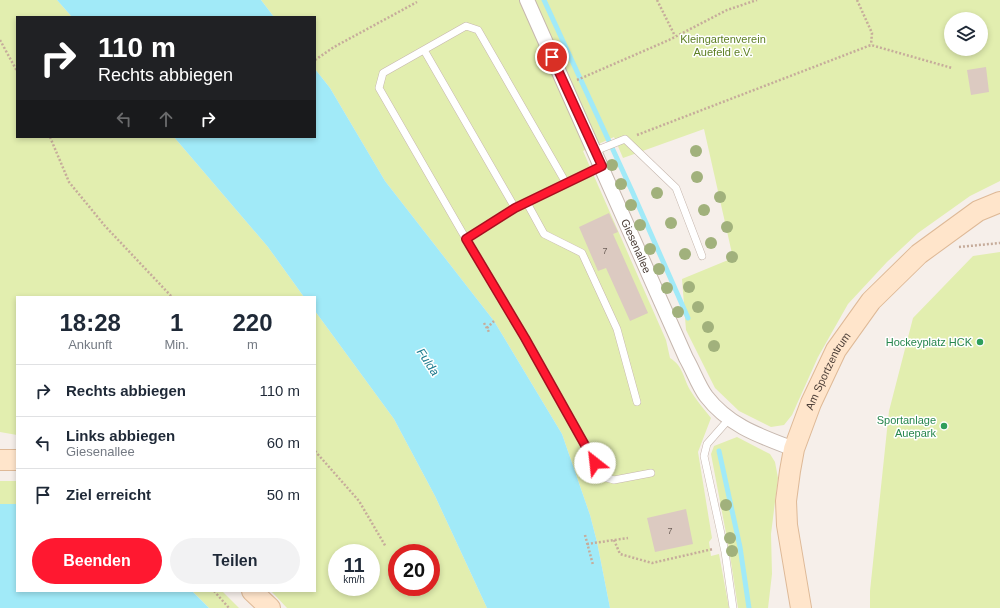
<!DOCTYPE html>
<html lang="de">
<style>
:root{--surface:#fff;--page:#f2f2f3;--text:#1f2937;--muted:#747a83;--line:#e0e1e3;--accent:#ff1830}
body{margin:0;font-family:Arial,sans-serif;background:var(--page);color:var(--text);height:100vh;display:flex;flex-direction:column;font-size:15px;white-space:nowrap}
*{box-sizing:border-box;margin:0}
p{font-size:13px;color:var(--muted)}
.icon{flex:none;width:22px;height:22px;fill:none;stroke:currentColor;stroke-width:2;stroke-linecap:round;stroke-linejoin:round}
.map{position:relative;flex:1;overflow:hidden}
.sheet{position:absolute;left:16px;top:296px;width:300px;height:296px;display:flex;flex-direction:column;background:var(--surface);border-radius:0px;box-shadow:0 2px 6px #0003}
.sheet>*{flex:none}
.guide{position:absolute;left:16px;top:16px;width:300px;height:122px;border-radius:0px;box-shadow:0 2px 6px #0003;background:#202124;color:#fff;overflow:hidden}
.buttons{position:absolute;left:944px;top:12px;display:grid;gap:8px}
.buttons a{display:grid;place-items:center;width:44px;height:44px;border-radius:50%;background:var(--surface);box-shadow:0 2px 6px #0003;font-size:20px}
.speed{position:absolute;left:328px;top:544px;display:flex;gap:8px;font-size:20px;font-weight:700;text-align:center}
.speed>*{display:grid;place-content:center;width:52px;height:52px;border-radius:50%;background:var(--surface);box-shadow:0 2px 6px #0003;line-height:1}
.speed small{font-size:10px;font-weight:400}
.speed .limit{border:6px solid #d22;background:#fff;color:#111}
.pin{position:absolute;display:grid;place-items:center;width:34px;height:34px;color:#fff;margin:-17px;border:2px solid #fff;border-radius:50%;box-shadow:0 1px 4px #0007}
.me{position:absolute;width:44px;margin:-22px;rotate:331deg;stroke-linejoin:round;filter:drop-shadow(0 0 3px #0008)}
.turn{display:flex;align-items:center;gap:14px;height:84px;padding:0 16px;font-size:18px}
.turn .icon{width:52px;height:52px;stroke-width:2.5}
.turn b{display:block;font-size:28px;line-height:34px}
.lanes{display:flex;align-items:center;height:38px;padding:0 16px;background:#0003;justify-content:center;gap:20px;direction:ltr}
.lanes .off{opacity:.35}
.eta{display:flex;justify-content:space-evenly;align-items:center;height:68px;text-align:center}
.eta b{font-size:24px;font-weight:700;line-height:28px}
.primary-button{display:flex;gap:8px;margin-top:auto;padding:8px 16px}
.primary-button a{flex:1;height:46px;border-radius:24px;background:var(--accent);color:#fff;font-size:16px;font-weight:700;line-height:46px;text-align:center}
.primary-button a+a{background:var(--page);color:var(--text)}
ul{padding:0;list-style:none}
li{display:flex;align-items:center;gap:12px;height:52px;padding:0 16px;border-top:1px solid var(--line)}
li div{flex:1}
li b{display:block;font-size:15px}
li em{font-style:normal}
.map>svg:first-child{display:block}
.green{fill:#e2eeaf;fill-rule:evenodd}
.water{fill:#a1eaf8}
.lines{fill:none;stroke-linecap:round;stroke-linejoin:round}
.stream{stroke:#a1eaf8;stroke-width:5}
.building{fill:#dccac1}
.lane-casing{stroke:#c6b7ae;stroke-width:8}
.street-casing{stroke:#c6b7ae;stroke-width:16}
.secondary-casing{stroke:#deb997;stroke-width:22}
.path{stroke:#c6ac9b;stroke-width:2.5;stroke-dasharray:2 2;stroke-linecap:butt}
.lane{stroke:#fff;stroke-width:7}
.street{stroke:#fff;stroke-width:14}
.secondary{stroke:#ffe5cb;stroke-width:20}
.tree{fill:#a1b17c}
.route-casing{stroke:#a6101f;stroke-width:10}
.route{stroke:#ff1830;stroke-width:7}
.leisure-dot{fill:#2e9e5b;stroke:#fff;stroke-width:1.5}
.labels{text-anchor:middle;stroke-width:3;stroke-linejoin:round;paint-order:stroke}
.number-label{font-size:9px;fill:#6f615a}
.park-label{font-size:11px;fill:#5c7e22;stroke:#fff}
.street-label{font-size:11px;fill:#4b3e37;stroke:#fff}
.leisure-label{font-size:11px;fill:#27864d;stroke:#fff;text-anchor:end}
.water-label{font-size:12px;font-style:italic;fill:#1e7b8e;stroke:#fff}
</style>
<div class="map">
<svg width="1000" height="608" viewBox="0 0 1000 608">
<rect width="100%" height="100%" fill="#f6efea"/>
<path class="green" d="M 0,0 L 57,0 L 72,17 L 17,17 L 17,137 L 174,137 L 268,247 L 304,297 L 17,297 L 17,435 L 0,432 Z
M 261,0 L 1000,0 L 1000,181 L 970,196 L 918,233 L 887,262 L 848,304 L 818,357 L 792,415 L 784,425 L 771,427 L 739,411 L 715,388 L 686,330 L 682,279 L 733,258 L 704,129 L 623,158 L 614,137 L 583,151 L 666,340 L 670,358 C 683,366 683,377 690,390 C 696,400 704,409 711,418 L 698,452 L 712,538 L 709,542 L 711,556 L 719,554 L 729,608 L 610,608 L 597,542 L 590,515 L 562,434 L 494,321 L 385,181 L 330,88 L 315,69 L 315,17 L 274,17 ZM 951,19 L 981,19 L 981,49 L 951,49 Z
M 1000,252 L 1000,608 L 870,608 L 870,591 L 889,411 L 913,318 L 973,256 Z
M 315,311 L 394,419 L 435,496 L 487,608 L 287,608 L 271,591 L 315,591 ZM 337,553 L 371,553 L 371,587 L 337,587 ZM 397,553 L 431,553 L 431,587 L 397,587 Z
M 737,437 L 770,454 L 775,462 L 778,478 L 771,534 L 772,574 L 768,608 L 738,608 L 729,549 L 711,454 L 714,446 Z
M 0,481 L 17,481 L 17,504 L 0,504 Z
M 192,591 L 222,591 L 239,608 L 209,608 Z"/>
<path class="water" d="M 57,0 L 261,0 L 274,17 L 72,17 Z
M 315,69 L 330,88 L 385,181 L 494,321 L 562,434 L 590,515 L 597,542 L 610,608 L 487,608 L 435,496 L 394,419 L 315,311 L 315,297 L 304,297 L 268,247 L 174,137 L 315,137 Z
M 0,504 L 17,504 L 17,591 L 192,591 L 209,608 L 0,608 Z"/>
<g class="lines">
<path class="stream" d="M 544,0 L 632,191 L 688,318
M 719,451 L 740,547 L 749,608"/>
</g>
<path class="building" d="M 986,67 L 989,92 L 971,95 L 967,70 Z
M 609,213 L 618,232 L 613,234 L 648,313 L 630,321 L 606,268 L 598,271 L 579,227 Z
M 686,509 L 693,544 L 655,552 L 647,518 Z"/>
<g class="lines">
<g class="lane-casing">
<path id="lane" d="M 424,50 L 515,208
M 595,151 L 625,139 L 676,188 L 702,256
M 602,166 L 515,208 L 466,239 L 525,338 L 603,477 L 614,480 L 651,473
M 527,203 L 544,234 L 582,253 L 617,329 L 637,402
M 466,239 L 379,88 L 383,73 L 466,26 L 478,30 L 566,183
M 729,419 L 707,444 L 704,456 L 725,552 L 733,608"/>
</g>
<g class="street-casing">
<g id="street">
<path id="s1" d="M 527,0 L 686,358 C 693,370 698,385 706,396 C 729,426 760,436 794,449"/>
</g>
</g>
<g class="secondary-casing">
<g id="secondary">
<path d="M 0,460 L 17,460"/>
<path d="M 252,591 L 270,608"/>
<path id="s2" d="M 801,608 L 787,525 L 786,501 L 790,471 L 794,449 L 811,403 L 836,350 L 871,301 L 919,254 L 978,211 L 1000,202"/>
</g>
</g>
<path class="path" d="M 657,0 L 675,36
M 857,0 L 872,33 L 871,45
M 0,40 L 17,71
M 315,60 L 334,47 L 417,2
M 577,80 L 669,40 L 727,10 L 757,0
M 637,135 L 871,45 L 952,68
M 50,137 L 69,182 L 105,226 L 172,297
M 959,247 L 1000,243
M 484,323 L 489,332
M 487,328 L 494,321
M 315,451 L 359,501 L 386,547
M 585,535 L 593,565
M 614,540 L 620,554 L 652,563 L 713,549
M 587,544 L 628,538
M 214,591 L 229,608"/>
<use href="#lane" class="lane"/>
<use href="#street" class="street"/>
<use href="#secondary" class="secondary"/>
</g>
<g class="tree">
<circle cx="696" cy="151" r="6"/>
<circle cx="612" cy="165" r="6"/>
<circle cx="697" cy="177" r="6"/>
<circle cx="621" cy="184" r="6"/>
<circle cx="657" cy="193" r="6"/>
<circle cx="720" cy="197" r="6"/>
<circle cx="631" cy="205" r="6"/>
<circle cx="704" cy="210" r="6"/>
<circle cx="671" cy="223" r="6"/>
<circle cx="640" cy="225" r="6"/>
<circle cx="727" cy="227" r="6"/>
<circle cx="711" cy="243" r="6"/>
<circle cx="650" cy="249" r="6"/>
<circle cx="685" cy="254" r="6"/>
<circle cx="732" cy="257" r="6"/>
<circle cx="659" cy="269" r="6"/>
<circle cx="689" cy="287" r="6"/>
<circle cx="667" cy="288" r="6"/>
<circle cx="698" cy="307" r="6"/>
<circle cx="678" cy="312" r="6"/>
<circle cx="708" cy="327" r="6"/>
<circle cx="714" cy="346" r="6"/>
<circle cx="726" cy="505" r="6"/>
<circle cx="730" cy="538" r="6"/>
<circle cx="732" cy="551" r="6"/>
</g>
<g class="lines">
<g class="route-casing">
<path id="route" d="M 552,57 L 602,166 L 515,208 L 466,239 L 525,338 L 595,463"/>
</g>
<use href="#route" class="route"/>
</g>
<g class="leisure-dot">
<circle cx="980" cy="342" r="4"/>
<circle cx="944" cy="426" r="4"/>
</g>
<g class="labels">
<g class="number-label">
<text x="605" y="254">7</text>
<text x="670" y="534">7</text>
</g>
<g class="park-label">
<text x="723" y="43">Kleingartenverein<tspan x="723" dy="13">Auefeld e.V.</tspan></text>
</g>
<g class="street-label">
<text dy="4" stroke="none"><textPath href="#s1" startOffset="269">Giesenallee</textPath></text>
<text dy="4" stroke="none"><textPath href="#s2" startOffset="246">Am Sportzentrum</textPath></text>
</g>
<g class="leisure-label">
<text x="972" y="346">Hockeyplatz HCK</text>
<text x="936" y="424">Sportanlage<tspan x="936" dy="13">Auepark</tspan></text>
</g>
<g class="water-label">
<text transform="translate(428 362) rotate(56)" y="4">Fulda</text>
</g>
</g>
</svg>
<div class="buttons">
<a><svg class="icon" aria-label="layers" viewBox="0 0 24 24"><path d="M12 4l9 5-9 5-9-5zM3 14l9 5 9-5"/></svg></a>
</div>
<div class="speed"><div>11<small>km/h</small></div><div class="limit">20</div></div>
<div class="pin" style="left:552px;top:57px;background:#d93025"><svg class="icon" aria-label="arrive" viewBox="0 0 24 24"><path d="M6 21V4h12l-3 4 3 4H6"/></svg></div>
<svg class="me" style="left:595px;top:463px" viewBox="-20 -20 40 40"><circle r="19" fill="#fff"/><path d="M0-13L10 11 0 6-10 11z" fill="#ff1830"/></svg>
<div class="guide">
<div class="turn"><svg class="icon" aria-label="right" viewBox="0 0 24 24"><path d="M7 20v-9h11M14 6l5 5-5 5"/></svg><div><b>110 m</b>Rechts abbiegen</div></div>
<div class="lanes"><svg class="icon off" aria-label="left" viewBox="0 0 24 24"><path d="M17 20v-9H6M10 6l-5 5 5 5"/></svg><svg class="icon off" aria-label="ahead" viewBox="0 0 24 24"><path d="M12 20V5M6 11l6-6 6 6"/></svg><svg class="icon" aria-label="right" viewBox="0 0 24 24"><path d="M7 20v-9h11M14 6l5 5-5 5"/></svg></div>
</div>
<section class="sheet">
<div class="eta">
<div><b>18:28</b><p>Ankunft</p></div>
<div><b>1</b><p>Min.</p></div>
<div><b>220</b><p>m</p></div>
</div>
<ul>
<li><svg class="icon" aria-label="right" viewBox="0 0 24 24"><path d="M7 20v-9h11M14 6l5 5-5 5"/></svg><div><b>Rechts abbiegen</b></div><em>110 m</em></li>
<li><svg class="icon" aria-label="left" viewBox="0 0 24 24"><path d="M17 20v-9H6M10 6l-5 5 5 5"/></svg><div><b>Links abbiegen</b><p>Giesenallee</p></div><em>60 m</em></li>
<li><svg class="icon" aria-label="arrive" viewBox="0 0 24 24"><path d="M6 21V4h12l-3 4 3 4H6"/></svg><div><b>Ziel erreicht</b></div><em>50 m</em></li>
</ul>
<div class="primary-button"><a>Beenden</a><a>Teilen</a></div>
</section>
</div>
